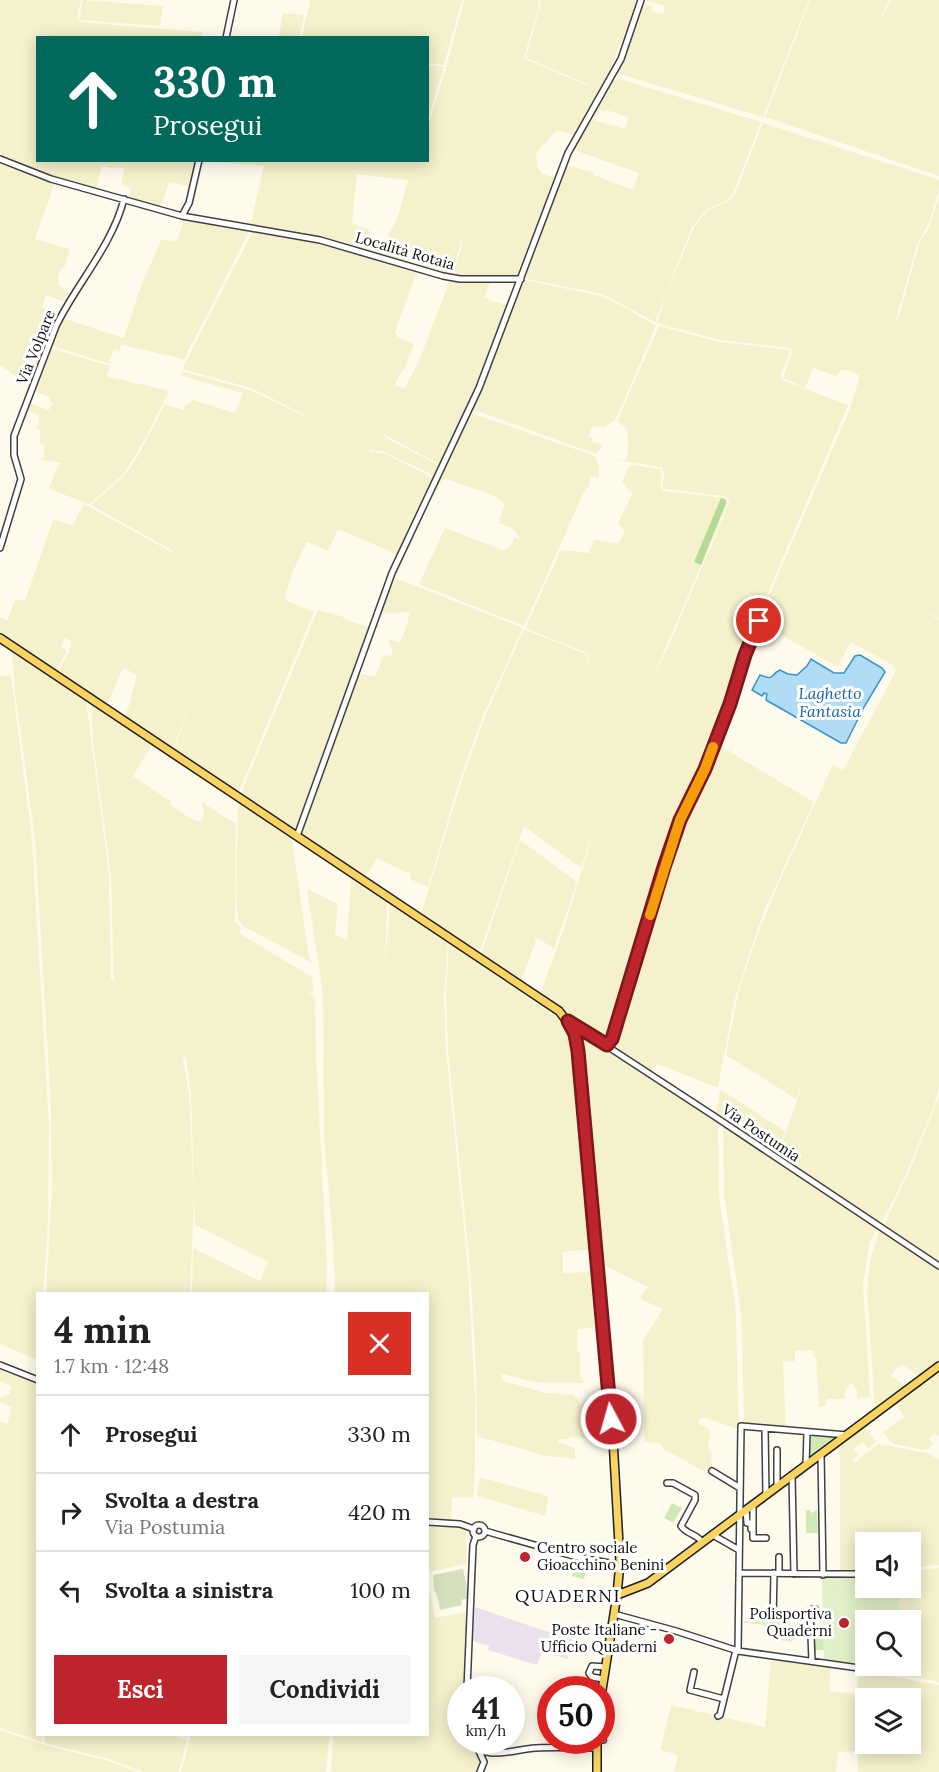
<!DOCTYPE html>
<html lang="it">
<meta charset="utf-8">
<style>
:root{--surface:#fff;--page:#f6f6f6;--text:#222;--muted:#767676;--line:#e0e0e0;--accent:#bd242c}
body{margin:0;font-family:Lora,serif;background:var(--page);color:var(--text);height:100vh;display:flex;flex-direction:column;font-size:22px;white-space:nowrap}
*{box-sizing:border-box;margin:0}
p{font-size:20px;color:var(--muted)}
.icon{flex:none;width:33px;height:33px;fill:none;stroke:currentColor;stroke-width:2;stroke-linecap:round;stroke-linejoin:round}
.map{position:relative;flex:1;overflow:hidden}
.side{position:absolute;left:36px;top:1292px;width:393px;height:444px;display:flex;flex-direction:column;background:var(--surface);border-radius:0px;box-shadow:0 3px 15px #0003}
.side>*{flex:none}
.top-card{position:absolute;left:36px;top:36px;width:393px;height:126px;border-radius:0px;box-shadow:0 3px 15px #0003;background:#00695c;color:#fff;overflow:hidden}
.tools{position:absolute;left:855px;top:1532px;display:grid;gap:12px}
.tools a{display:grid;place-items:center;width:66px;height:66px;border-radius:0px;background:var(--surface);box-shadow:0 3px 15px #0003;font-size:30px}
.speed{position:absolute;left:447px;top:1676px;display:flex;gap:12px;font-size:30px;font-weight:700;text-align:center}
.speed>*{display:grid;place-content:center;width:78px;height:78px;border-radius:50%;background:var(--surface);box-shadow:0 3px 15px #0003;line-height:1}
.speed small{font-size:15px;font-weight:400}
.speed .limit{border:9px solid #d22;background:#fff;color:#111}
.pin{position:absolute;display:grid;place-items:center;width:51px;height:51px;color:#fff;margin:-26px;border:3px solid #fff;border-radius:50%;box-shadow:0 2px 6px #0007}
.me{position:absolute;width:66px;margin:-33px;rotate:354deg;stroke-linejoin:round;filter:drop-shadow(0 0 4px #0008)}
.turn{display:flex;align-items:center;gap:21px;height:126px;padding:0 18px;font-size:27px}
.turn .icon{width:78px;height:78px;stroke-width:2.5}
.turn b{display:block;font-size:42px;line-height:51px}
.round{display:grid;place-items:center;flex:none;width:63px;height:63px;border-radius:0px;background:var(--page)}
.headline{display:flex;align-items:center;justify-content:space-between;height:102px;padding:0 18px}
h1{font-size:36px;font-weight:800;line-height:45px}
.cta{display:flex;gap:12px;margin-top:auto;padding:12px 18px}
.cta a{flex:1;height:69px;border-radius:0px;background:var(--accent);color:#fff;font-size:24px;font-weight:800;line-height:69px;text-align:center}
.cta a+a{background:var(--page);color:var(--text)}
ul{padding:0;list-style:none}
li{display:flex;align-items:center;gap:18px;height:78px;padding:0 18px;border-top:2px solid var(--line)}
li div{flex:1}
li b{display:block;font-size:22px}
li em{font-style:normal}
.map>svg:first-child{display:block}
.industrial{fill:#eae1ec}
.farmland{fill:#f5f1cd;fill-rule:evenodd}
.green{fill:#d1e9b6}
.forest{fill:#b4da95}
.cemetery{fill:#d5e0be}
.pitch{fill:#e2f0c8}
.water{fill:#b1dcf6;stroke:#3892cd;stroke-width:1.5}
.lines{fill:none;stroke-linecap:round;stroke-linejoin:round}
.minor-tunnel{stroke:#dbd7cb;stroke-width:5;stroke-dasharray:5 2.5;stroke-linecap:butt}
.minor-casing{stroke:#404040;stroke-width:8}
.major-casing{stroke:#1e1e1e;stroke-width:10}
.minor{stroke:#fff;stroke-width:5}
.major{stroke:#f9d462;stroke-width:7}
.route-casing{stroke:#7b171d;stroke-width:15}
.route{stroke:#bd242c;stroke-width:10}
.slow{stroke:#f59e0b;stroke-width:10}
.poi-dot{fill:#bd242c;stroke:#fff;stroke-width:2}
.labels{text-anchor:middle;stroke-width:6;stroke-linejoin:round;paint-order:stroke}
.street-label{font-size:15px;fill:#0d0d0d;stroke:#fff}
.poi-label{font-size:15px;fill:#0d0d0d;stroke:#fff;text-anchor:end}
.water-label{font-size:16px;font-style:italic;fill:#16639e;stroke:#fff}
.quarter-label{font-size:18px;letter-spacing:1.5px;fill:#0d0d0d;stroke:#fff}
</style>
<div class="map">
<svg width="939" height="1772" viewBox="0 0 939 1772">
<rect width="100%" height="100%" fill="#fffbec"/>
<path class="industrial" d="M 475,1607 L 581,1643 L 579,1650 L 575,1649 L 573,1653 L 568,1653 L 568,1659 L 542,1652 L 537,1665 L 488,1650 L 489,1646 L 473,1641 Z"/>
<path class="farmland" d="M 0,0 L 81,0 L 77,17 L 80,22 L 203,32 L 202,38 L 38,38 L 38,160 L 198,161 L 191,187 L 169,182 L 161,208 L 129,198 L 131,188 L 121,185 L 124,168 L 116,167 L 116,169 L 102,166 L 96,190 L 48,177 L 0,157 Z
M 83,0 L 161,6 L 163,6 L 160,26 L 80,20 L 79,17 Z
M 310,0 L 462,0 L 444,65 L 428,63 L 428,38 L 302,37 Z
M 464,0 L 538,0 L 539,6 L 525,54 L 525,59 L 589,86 L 589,85 L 526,58 L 540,6 L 540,0 L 636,0 L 628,27 L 611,66 L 609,64 L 613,70 L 575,136 L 557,130 L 536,153 L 538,168 L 542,174 L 557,178 L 521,275 L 461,277 L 452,275 L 463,244 L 460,239 L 461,244 L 453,270 L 450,275 L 446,276 L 384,257 L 389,233 L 397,219 L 408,180 L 357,174 L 352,222 L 357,226 L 369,230 L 371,235 L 368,244 L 377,246 L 378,238 L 385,241 L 380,256 L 314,237 L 250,226 L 264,166 L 211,161 L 428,160 L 428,126 L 446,68 Z
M 644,0 L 809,0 L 763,117 L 616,73 L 636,24 L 642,4 L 653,6 L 652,12 L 663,14 L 665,6 Z
M 810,0 L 889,0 L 878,26 L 891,0 L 939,0 L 939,176 L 765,117 Z
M 283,13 L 304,15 L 300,36 L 279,36 Z
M 428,65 L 444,67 L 428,120 Z
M 620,79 L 761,122 L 733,193 L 726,201 L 707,209 L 692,227 L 655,322 L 602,294 L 523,278 L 565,165 L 593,172 L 594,175 L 633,190 L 639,173 L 571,149 L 589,119 L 625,129 L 628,117 L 606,110 L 605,112 L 600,110 L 597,117 L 592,116 L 612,80 Z
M 763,123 L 939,180 L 939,190 L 930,220 L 917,245 L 896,319 L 898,319 L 920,241 L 928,230 L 939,196 L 939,618 L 926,611 L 939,620 L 939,1088 L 934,1106 L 909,1167 L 894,1200 L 880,1223 L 778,1156 L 803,1082 L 795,1100 L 793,1097 L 726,1055 L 739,989 L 760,928 L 776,889 L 833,764 L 843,770 L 896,671 L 894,666 L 851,642 L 838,666 L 835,665 L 772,630 L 772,626 L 759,619 L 849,411 L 860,376 L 847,370 L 841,370 L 836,376 L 813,368 L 805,388 L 783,378 L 792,352 L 790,348 L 720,340 L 657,323 L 665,297 L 694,227 L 708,210 L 727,202 L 735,194 Z
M 0,162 L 34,176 L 55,182 L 35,239 L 70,249 L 65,266 L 61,269 L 58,277 L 58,284 L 68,293 L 67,298 L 65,302 L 46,295 L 42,308 L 59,315 L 33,380 L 23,375 L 21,380 L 0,365 Z
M 184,219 L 249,232 L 184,359 L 122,345 L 119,351 L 114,349 L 109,361 L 111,364 L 49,345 L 62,318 L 124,338 L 139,291 L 161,240 L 177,241 Z
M 253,231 L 327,243 L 417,272 L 395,332 L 398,337 L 414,344 L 404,370 L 402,370 L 395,385 L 404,389 L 419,361 L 450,280 L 492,282 L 490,283 L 484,298 L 508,306 L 469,410 L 442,466 L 382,433 L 388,439 L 442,467 L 436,479 L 423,470 L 384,452 L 370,450 L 369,452 L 383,453 L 422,472 L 435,480 L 398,555 L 338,529 L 328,551 L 307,542 L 292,573 L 285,597 L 287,601 L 314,612 L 238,794 L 173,752 L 192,700 L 172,751 L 123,716 L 128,709 L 137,675 L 123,668 L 106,707 L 59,676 L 58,672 L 69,651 L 71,641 L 65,638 L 61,647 L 65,649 L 66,652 L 56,672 L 0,636 L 0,617 L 7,621 L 15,600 L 25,600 L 53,520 L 73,525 L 84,504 L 175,554 L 173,551 L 91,505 L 125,475 L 136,459 L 165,404 L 184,410 L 185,406 L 193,400 L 235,413 L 243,393 L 181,376 L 182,371 L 250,390 L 307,417 L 311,422 L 307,416 L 251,388 L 182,369 Z
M 524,280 L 601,296 L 626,308 L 656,326 L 616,419 L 604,428 L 592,426 L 589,437 L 593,438 L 592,442 L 603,445 L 596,454 L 472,409 Z
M 659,326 L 720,342 L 789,350 L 790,352 L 781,373 L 782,380 L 848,405 L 758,616 L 709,756 L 679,821 L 611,1039 L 605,1041 L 585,1030 L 540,995 L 567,919 L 597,820 L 581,868 L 524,826 L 478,956 L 420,918 L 421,914 L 461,783 L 486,714 L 524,629 L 586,654 L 589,659 L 579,678 L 590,659 L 587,653 L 525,628 L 561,550 L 589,553 L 594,540 L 619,543 L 625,532 L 618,523 L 633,493 L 629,491 L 622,481 L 629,467 L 633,465 L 660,469 L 662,474 L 660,486 L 664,491 L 726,498 L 728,503 L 652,680 L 670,643 L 729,503 L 729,500 L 725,496 L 665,489 L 662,486 L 664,474 L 661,467 L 616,460 L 626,460 L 628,449 L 627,429 L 617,421 Z
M 49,348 L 110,366 L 106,376 L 169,391 L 145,439 L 124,474 L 89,504 L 49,489 L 56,469 L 61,463 L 39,460 L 44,457 L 44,444 L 40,443 L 40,430 L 37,430 L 39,415 L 26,410 L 29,403 L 49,410 L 53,402 L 49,401 L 50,398 L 33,390 Z
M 471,413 L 595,456 L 599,466 L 599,478 L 591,476 L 589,486 L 584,492 L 524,626 L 419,584 L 445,528 L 503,550 L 510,547 L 515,537 L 521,540 L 512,528 L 499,523 L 505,503 L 499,500 L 499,498 L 447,479 L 443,479 L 434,496 L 433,494 Z
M 393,577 L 523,628 L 484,713 L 459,782 L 428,887 L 410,879 L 411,874 L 377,859 L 365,877 L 360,877 L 301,836 L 357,675 L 362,674 L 375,677 L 383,657 L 386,655 L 391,656 L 393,652 L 388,639 L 399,643 L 406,628 L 410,611 L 388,614 L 380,611 Z
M 318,610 L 341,616 L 352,622 L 370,627 L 294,832 L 241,796 L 244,786 Z
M 12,651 L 86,701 L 109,874 L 111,980 L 116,981 L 114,979 L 113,955 L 111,874 L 93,742 L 91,704 L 152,745 L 133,776 L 168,800 L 170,799 L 171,805 L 191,819 L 201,822 L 204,813 L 202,802 L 236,824 L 235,918 L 235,922 L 241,928 L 239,933 L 312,977 L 314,994 L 306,991 L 315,997 L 316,1057 L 326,1243 L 327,1293 L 192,1293 L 193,1248 L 260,1281 L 268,1262 L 195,1225 L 191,1095 L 186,1056 L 183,1058 L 189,1095 L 194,1197 L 190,1293 L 46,1293 L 52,1188 L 51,1105 L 35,840 L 15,692 Z
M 11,675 L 32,840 L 49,1125 L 48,1223 L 43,1293 L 38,1293 L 37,1360 L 0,1344 L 0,676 Z
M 715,743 L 814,802 L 765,909 L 751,949 L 734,1002 L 718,1088 L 657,1064 L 651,1072 L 611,1045 L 666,866 L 681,822 Z
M 238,802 L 292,840 L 309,957 L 312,963 L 247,928 L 246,929 L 239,921 L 237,911 L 236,895 Z
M 520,840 L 577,882 L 554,949 L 526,930 L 537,938 L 520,984 L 480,957 Z
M 351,878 L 387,902 L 385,964 L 390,903 L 448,942 L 444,995 L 446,1050 L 468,1268 L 475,1398 L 475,1467 L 473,1498 L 452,1497 L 451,1522 L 428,1520 L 428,1293 L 335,1293 L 333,1242 L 324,1138 L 323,995 L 307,889 L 338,904 L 335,934 L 347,941 Z
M 449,943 L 555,1016 L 570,1032 L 574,1043 L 592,1242 L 590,1249 L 563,1252 L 563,1273 L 593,1272 L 599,1327 L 578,1329 L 577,1351 L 580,1353 L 580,1374 L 584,1383 L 535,1382 L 502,1374 L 501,1380 L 545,1393 L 575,1395 L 575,1398 L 578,1398 L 580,1404 L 587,1404 L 587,1422 L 607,1422 L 608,1438 L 570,1437 L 568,1439 L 558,1439 L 558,1442 L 575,1448 L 575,1459 L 546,1456 L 477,1436 L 476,1367 L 470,1268 L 448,1050 L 446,995 Z
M 582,1034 L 718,1121 L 719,1195 L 736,1312 L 739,1426 L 738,1429 L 701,1417 L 698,1423 L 709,1429 L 710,1432 L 708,1448 L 712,1453 L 711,1475 L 665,1450 L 660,1443 L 644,1442 L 643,1340 L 663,1309 L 642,1300 L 641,1296 L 648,1287 L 599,1263 L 579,1035 Z
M 720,1089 L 785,1131 L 777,1155 L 716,1114 Z
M 939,1096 L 939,1261 L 884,1225 L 911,1167 Z
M 723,1125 L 877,1228 L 870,1242 L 863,1284 L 870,1397 L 857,1398 L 857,1390 L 850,1382 L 849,1388 L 845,1389 L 845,1399 L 827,1399 L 826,1406 L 819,1407 L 816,1357 L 813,1357 L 813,1350 L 795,1351 L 795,1361 L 783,1362 L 786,1428 L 744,1424 L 741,1313 L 724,1195 Z
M 879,1230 L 939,1270 L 939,1363 L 919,1377 L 902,1364 L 894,1371 L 891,1376 L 907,1386 L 875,1410 L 867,1291 L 870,1261 Z
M 0,1368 L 37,1382 L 38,1734 L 42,1734 L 42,1742 L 0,1728 L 0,1421 L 8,1423 L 11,1407 L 0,1402 L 0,1398 L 10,1394 L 11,1386 L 0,1381 Z
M 939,1368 L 939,1436 L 934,1433 L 929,1439 L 933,1443 L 929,1448 L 924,1450 L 893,1444 L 883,1432 L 905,1417 L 894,1402 Z
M 863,1425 L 876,1442 L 868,1449 L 864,1442 L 853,1449 L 859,1454 L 852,1460 L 854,1463 L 879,1444 L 927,1453 L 938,1459 L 939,1458 L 939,1565 L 911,1568 L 910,1542 L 866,1542 L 865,1572 L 840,1572 L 840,1443 Z
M 480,1477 L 548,1496 L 545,1516 L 477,1496 Z
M 428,1525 L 466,1529 L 466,1564 L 428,1572 Z
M 939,1568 L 939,1682 L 904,1675 L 903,1665 L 910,1665 L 910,1620 L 901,1620 L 898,1587 L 910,1587 L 911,1572 Z
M 428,1582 L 435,1618 L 469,1611 L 465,1689 L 460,1689 L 460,1740 L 465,1740 L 469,1747 L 477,1751 L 482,1761 L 478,1772 L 331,1772 L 333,1734 L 428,1734 Z
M 771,1659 L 831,1666 L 829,1691 L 856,1694 L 858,1670 L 939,1685 L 939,1772 L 858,1772 L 858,1751 L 838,1752 L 836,1772 L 674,1772 L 678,1755 L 660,1750 L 671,1705 L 765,1727 ZM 866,1698 L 910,1698 L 910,1743 L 866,1743 Z
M 0,1730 L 48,1746 L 109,1761 L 138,1772 L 0,1772 Z
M 44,1734 L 167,1734 L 187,1740 L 179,1772 L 143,1772 L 109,1759 L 44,1743 Z
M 191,1734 L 330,1734 L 326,1772 L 181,1772 Z"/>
<path class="green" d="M 809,1433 L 838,1437 L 808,1460 Z
M 672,1503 L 682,1508 L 673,1523 L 664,1518 Z
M 806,1510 L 810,1510 L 811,1513 L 817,1510 L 818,1533 L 806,1533 Z
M 577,1559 L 588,1562 L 584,1579 L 572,1576 Z
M 823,1626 L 824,1650 L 814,1650 L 813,1627 Z"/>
<path class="forest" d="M 721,498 L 726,500 L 726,503 L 701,565 L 694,562 Z"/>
<path class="cemetery" d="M 463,1569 L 469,1598 L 461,1600 L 462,1605 L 440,1610 L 438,1599 L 434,1589 L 433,1575 Z"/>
<path class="pitch" d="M 865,1575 L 866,1587 L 898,1587 L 901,1620 L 866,1620 L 866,1665 L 903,1665 L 903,1675 L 876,1669 L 874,1665 L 870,1667 L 824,1660 L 822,1578 Z
M 790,1620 L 792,1642 L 769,1638 L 768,1635 L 764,1633 L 764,1625 L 744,1623 L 744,1621 Z"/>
<path class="water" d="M 860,655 L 882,668 L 885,672 L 864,707 L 846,743 L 841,743 L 766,700 L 767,694 L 764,693 L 762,696 L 752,690 L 760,675 C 776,681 769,675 780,670 L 788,674 L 797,675 L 807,666 L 811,659 L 834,673 L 844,673 L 855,656 Z"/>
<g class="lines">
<path class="minor-tunnel" d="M 603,1740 L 609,1742"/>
<g class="minor-casing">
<path id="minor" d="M 226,38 L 234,0
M 0,159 L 51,179 L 182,216 L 320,240 L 443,276 L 460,279 L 521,279
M 182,216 L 189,203 L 199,160
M 0,548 L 21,479 L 14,455 L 14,436 L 56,326 C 77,283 112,246 124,199
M 297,836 L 392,573 L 479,388 L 568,153 L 621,59 L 641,0
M 570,1022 L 714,1116 L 939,1266
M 607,1045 L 612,1039 L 664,867 L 680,820 L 710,756 L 759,621
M 0,1365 L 38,1380
M 765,1429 L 766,1495
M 821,1454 L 823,1575
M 806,1465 L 807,1432
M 712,1471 L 740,1488
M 792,1475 L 794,1574
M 667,1483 L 673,1483 L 695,1495 L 695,1500 L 681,1526 C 686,1534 697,1534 702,1542
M 777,1486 L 777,1450
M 753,1504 L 753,1538 L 766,1538
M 746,1509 L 747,1523 L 751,1523 L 751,1529
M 428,1522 L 460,1524 L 474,1529
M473 1531a6 6 0 1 1 12 0a6 6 0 1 1-12 0Z
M 485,1531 L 577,1557 L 620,1565
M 713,1535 L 739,1550
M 779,1557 L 779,1573
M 739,1573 L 854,1574
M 614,1614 L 676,1631 L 738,1651 L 873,1670
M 773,1619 L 774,1573
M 738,1651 L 741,1426 L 847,1435
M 812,1661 L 810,1610 L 815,1609
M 694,1672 L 690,1690 L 724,1699
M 603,1679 L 592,1677 L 589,1673 L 592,1666 L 605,1667
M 467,1689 L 472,1568 L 473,1545 L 476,1536
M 718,1716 L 720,1715 L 736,1650
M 466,1740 C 485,1763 513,1749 536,1748 C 557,1747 577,1748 597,1748
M 602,1740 L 603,1740
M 478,1749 L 484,1762 L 480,1772"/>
</g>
<g class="major-casing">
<path id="major" d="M 0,638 L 559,1011 L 573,1029 L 578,1051 L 613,1439 L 620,1562 L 617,1595 L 602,1690
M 617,1595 L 648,1583 L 939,1366
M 597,1772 L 597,1740"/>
</g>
<use href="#minor" class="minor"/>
<use href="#major" class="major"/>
</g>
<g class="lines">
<g class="route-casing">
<path id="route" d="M 611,1419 L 578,1051 L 575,1034 L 568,1021 L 607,1045 L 612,1039 L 664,867 L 680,820 L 705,769 L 730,704 L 745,655 L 759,621"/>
</g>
<use href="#route" class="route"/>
<path class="slow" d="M 650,915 L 680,820 L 705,769 L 713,747"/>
</g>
<g class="poi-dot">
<circle cx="525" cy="1557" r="6"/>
<circle cx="844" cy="1623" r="6"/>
<circle cx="669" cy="1639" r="6"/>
</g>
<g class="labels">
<g class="street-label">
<text transform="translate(405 251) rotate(16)" y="5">Località Rotaia</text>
<text transform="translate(36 347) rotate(-68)" y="5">Via Volpare</text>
<text transform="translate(761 1133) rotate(34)" y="5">Via Postumia</text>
</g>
<g class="poi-label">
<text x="537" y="1553" text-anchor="start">Centro sociale<tspan x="537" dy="17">Gioacchino Benini</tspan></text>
<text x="832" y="1619">Polisportiva<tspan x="832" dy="17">Quaderni</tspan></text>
<text x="657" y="1635">Poste Italiane -<tspan x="657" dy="17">Ufficio Quaderni</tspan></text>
</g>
<g class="water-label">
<text x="830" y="699">Laghetto<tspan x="830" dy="18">Fantasia</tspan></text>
</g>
<g class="quarter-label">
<text x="568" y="1602">QUADERNI</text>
</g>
</g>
</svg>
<div class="tools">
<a><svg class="icon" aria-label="sound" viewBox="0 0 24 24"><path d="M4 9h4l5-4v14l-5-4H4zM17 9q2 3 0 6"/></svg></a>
<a><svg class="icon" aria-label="search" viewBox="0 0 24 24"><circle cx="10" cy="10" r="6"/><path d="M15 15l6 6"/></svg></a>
<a><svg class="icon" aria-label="layers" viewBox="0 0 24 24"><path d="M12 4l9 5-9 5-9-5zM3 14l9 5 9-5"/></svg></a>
</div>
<div class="speed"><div>41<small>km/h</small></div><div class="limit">50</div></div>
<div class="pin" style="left:759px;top:621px;background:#d93025"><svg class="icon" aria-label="arrive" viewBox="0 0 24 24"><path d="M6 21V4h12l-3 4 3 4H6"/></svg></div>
<svg class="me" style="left:611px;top:1419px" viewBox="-20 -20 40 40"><circle r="17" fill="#bd242c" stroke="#fff" stroke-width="3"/><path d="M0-11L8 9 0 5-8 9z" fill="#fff"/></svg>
<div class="top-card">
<div class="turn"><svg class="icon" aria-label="ahead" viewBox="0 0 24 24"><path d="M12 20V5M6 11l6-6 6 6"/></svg><div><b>330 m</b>Prosegui</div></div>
</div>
<section class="side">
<div class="headline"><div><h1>4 min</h1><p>1.7 km · 12:48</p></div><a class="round" style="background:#d93025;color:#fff"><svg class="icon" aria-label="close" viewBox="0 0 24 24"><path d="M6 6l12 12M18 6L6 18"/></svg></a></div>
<ul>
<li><svg class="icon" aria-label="ahead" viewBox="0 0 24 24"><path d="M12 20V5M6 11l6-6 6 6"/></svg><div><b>Prosegui</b></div><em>330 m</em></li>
<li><svg class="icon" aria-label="right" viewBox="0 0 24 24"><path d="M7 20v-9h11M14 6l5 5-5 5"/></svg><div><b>Svolta a destra</b><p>Via Postumia</p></div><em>420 m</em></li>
<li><svg class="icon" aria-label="left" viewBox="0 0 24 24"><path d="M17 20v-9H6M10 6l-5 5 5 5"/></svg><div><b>Svolta a sinistra</b></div><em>100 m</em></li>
</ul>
<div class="cta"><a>Esci</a><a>Condividi</a></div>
</section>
</div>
